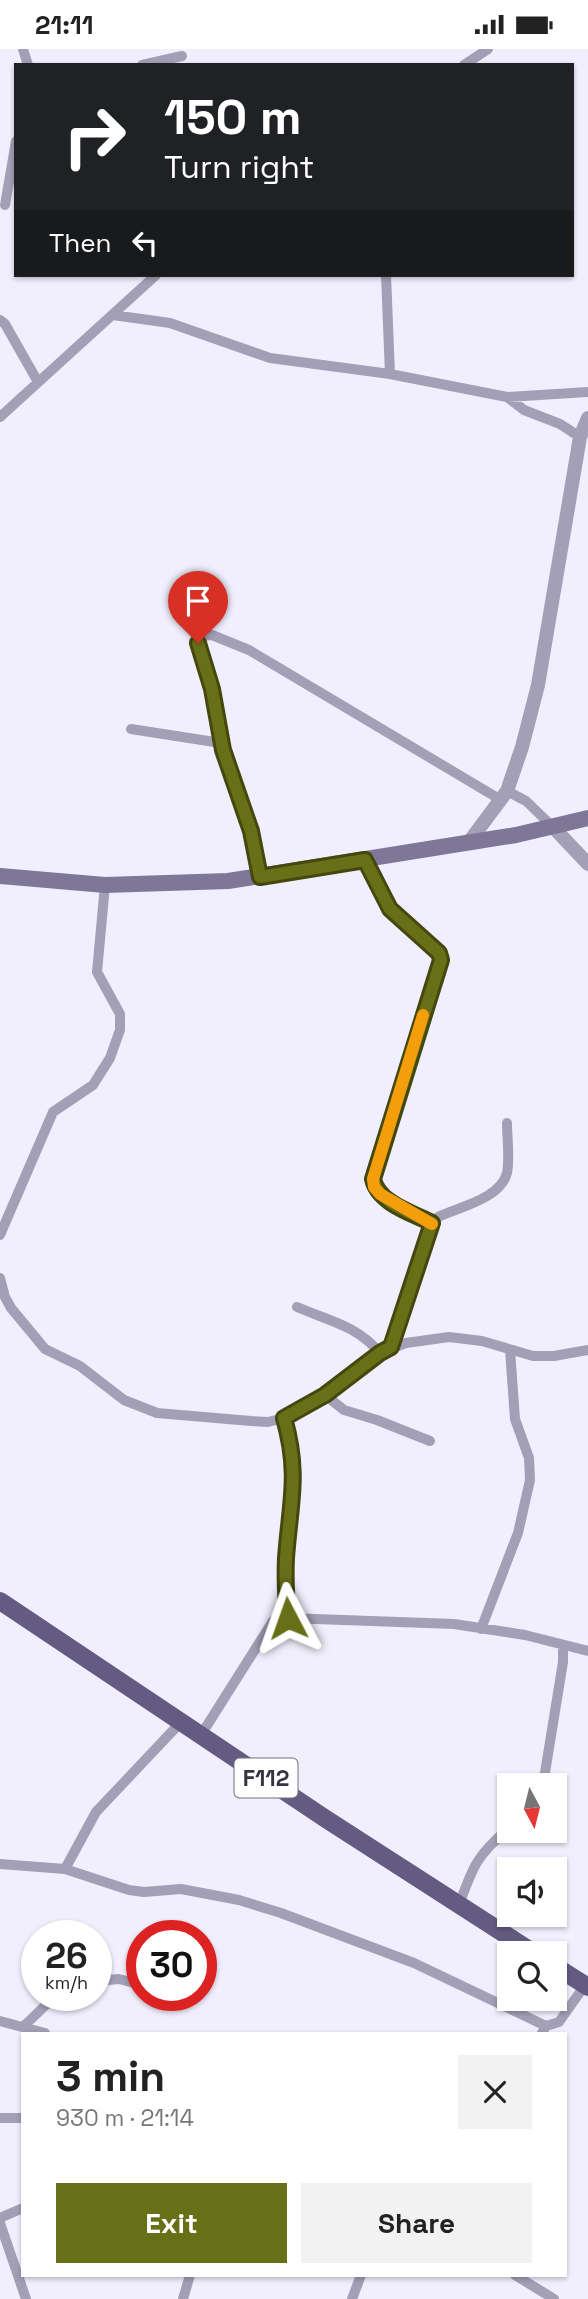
<!DOCTYPE html>
<meta charset="utf-8">
<style>
:root{--surface:#fff;--page:#f2f2f2;--text:#222;--muted:#767676;--accent:#686f16}
body{margin:0;font-family:"Space Grotesk",sans-serif;background:var(--page);color:var(--text);height:100vh;display:flex;flex-direction:column;font-size:26px;white-space:nowrap}
*{box-sizing:border-box;margin:0}
p{font-size:23px;color:var(--muted)}
.icon{flex:none;width:38px;height:38px;fill:none;stroke:currentColor;stroke-width:2;stroke-linecap:round;stroke-linejoin:round}
.map{position:relative;flex:1;overflow:hidden}
.side{position:absolute;left:21px;top:1983px;width:546px;height:245px;display:flex;flex-direction:column;background:var(--surface);border-radius:0px;box-shadow:0 2px 5px #0004}
.side>*{flex:none}
.guide{position:absolute;left:14px;top:14px;width:560px;height:214px;border-radius:0px;box-shadow:0 2px 5px #0004;background:#202124;color:#fff;overflow:hidden}
.needle{width:46px;rotate:173deg}
.tools{position:absolute;left:497px;top:1724px;display:grid;gap:14px}
.tools a{display:grid;place-items:center;width:70px;height:70px;border-radius:0px;background:var(--surface);box-shadow:0 2px 5px #0004;font-size:35px}
.speed{position:absolute;left:21px;top:1871px;display:flex;gap:14px;font-size:35px;font-weight:700;text-align:center}
.speed>*{display:grid;place-content:center;width:91px;height:91px;border-radius:50%;background:var(--surface);box-shadow:0 2px 5px #0004;line-height:1}
.speed small{font-size:18px;font-weight:400}
.speed .limit{border:10px solid #d22;background:#fff;color:#111}
.pin{position:absolute;display:grid;place-items:center;width:60px;height:60px;color:#fff;margin:-72px -30px;border-radius:50% 50% 50% 0;rotate:-45deg;box-shadow:0 0 7px #0007}
.pin .icon{rotate:45deg}
.me{position:absolute;width:77px;margin:-38px;rotate:356deg;stroke-linejoin:round;filter:drop-shadow(0 0 5px #0008)}
.turn{display:flex;align-items:center;gap:24px;height:147px;padding:0 35px;font-size:32px}
.turn .icon{width:91px;height:91px;stroke-width:2.5}
.turn b{display:block;font-size:49px;line-height:60px}
.then{display:flex;align-items:center;height:66px;padding:0 35px;background:#0003;gap:14px;font-size:26px}
.round{display:grid;place-items:center;flex:none;width:74px;height:74px;border-radius:0px;background:var(--page)}
.summary{display:flex;align-items:center;justify-content:space-between;height:119px;padding:0 35px}
h1{font-size:42px;font-weight:700;line-height:52px}
.primary-button{display:flex;gap:14px;margin-top:auto;padding:14px 35px}
.primary-button a{flex:1;height:80px;border-radius:0px;background:var(--accent);color:#fff;font-size:28px;font-weight:700;line-height:80px;text-align:center}
.primary-button a+a{background:var(--page);color:var(--text)}
.status{display:flex;justify-content:space-between;align-items:center;height:49px;padding:0 35px;background:var(--surface);direction:ltr}
.status svg{height:19px;fill:currentColor}
.map>svg:first-child{display:block}
.lines{fill:none;stroke-linecap:round;stroke-linejoin:round}
.minor{stroke:#a39fb6;stroke-width:10}
.tertiary{stroke:#a39fb6;stroke-width:14}
.secondary{stroke:#7e7798;stroke-width:16}
.primary{stroke:#645b82;stroke-width:18}
.route-casing{stroke:#44480e;stroke-width:18}
.route{stroke:#686f16;stroke-width:12}
.slow{stroke:#f59e0b;stroke-width:12}
.labels{text-anchor:middle;stroke-width:5;stroke-linejoin:round;paint-order:stroke}
.shield{fill:#fff;stroke:#73717a;stroke-width:2}
.shield-label{font-size:23px;font-weight:bold;fill:#373441}
</style>
<div class="status"><b>21:11</b><svg viewBox="0 0 49 12"><path d="M0 12V9h3v3zM5 12V6h3v6zM10 12V3h3v9zM15 12V0h3v12zM26 1h20v11H26zM47 4h2v5h-2z"/></svg></div>
<div class="map">
<svg width="588" height="2250" viewBox="0 0 588 2250">
<rect width="100%" height="100%" fill="#f1effd"/>
<g class="lines">
<path class="minor" d="M 23,0 L 28,16
M 142,16 L 182,7
M 464,16 L 488,0
M 5,156 L 16,92
M 386,226 L 390,325
M 113,266 L 170,274 L 270,309 L 390,325 L 507,348 L 588,343
M 0,271 L 5,275 L 38,333
M 507,348 L 524,361 L 560,375 L 580,388
M 0,368 L 156,226
M 131,680 L 221,694
M 507,742 L 526,752 L 553,778
M 365,811 L 390,860 L 438,904 L 441,911 L 373,1130 C 378,1154 412,1164 432,1174
M 260,828 L 251,781 L 223,701 L 212,640 L 198,594 L 200,587 L 212,586 L 249,601 L 501,751
M 0,1186 L 53,1063 L 93,1036 L 110,1009 L 120,981 L 120,965 L 97,923 L 105,836
M 0,1229 L 5,1248 L 11,1259 L 45,1300 L 80,1317 L 124,1351 L 157,1364 L 251,1372 L 268,1373 L 284,1369 L 325,1346 L 380,1304 L 406,1294 L 449,1288 L 482,1292 L 533,1307 L 554,1307 L 588,1301
M 297,1258 C 329,1272 356,1276 380,1304
M 391,1298 L 432,1174 L 438,1168 C 459,1158 500,1150 507,1124 C 510,1109 507,1089 507,1074
M 325,1346 L 344,1361 L 377,1371 L 430,1392
M 284,1369 C 300,1425 290,1454 286,1509 C 284,1529 286,1549 288,1569
M 481,1580 L 518,1484 L 530,1431 L 529,1409 L 515,1370 L 510,1301
M 201,1686 L 273,1572 L 288,1569 L 454,1575 L 525,1586 L 588,1602
M 543,1736 L 563,1613 L 563,1596
M 0,1815 L 65,1820 L 129,1841 L 144,1843 L 181,1840 L 239,1851 L 281,1864 L 414,1914 L 546,1977
M 65,1820 L 96,1763 L 181,1673
M 459,1856 C 473,1817 477,1806 509,1779
M 96,1932 L 119,1930 L 142,1936
M 0,1972 L 45,1984
M 24,1977 L 52,1950 L 60,1946
M 542,1984 L 546,1977 L 559,1973 L 585,1936
M 0,2069 L 23,2069
M 0,2169 L 23,2159
M 0,2174 L 26,2250
M 515,2226 L 554,2250
M 183,2250 L 190,2226
M 352,2250 L 361,2226"/>
<path class="tertiary" d="M 553,778 L 588,815
M 469,793 L 507,742 L 522,698 L 538,636 L 580,388 L 588,369"/>
<path class="secondary" d="M 0,827 L 105,836 L 228,832 L 516,786 L 588,769"/>
<path class="primary" d="M 0,1552 L 326,1770 L 534,1904
M 555,1917 L 588,1938"/>
</g>
<g class="lines">
<g class="route-casing">
<path id="route" d="M 198,594 L 212,640 L 223,701 L 251,782 L 260,828 L 365,811 L 390,860 L 439,904 L 441,911 L 373,1130 C 378,1154 412,1164 432,1174 L 391,1298 L 380,1304 L 325,1346 L 284,1369 C 300,1425 290,1454 286,1509 C 285,1529 286,1549 288,1569"/>
</g>
<use href="#route" class="route"/>
<path class="slow" d="M 423,966 L 373,1130 L 374,1138 L 380,1145 L 432,1175"/>
</g>
<g class="labels">
<rect class="shield" x="234.5" y="1709.5" width="63" height="39" rx="5"/>
<g class="shield-label">
<text x="266" y="1737">F112</text>
</g>
</g>
</svg>
<div class="tools">
<a><svg class="needle" viewBox="-14 -14 28 28"><path d="M0-13l5 13h-10z" fill="#e53935"/><path d="M0 13l5-13h-10z" fill="#767676"/></svg></a>
<a><svg class="icon" aria-label="sound" viewBox="0 0 24 24"><path d="M4 9h4l5-4v14l-5-4H4zM17 9q2 3 0 6"/></svg></a>
<a><svg class="icon" aria-label="search" viewBox="0 0 24 24"><circle cx="10" cy="10" r="6"/><path d="M15 15l6 6"/></svg></a>
</div>
<div class="speed"><div>26<small>km/h</small></div><div class="limit">30</div></div>
<div class="pin" style="left:198px;top:594px;background:#d93025"><svg class="icon" aria-label="arrive" viewBox="0 0 24 24"><path d="M6 21V4h12l-3 4 3 4H6"/></svg></div>
<svg class="me" style="left:288px;top:1569px" viewBox="-20 -20 40 40"><path d="M0-17L14 15 0 8-14 15z" fill="#686f16" stroke="#fff" stroke-width="4"/></svg>
<div class="guide">
<div class="turn"><svg class="icon" aria-label="right" viewBox="0 0 24 24"><path d="M7 20v-9h11M14 6l5 5-5 5"/></svg><div><b>150 m</b>Turn right</div></div>
<div class="then">Then<svg class="icon" aria-label="left" viewBox="0 0 24 24"><path d="M17 20v-9H6M10 6l-5 5 5 5"/></svg></div>
</div>
<section class="side">
<div class="summary"><div><h1>3 min</h1><p>930 m · 21:14</p></div><a class="round"><svg class="icon" aria-label="close" viewBox="0 0 24 24"><path d="M6 6l12 12M18 6L6 18"/></svg></a></div>
<div class="primary-button"><a>Exit</a><a>Share</a></div>
</section>
</div>
